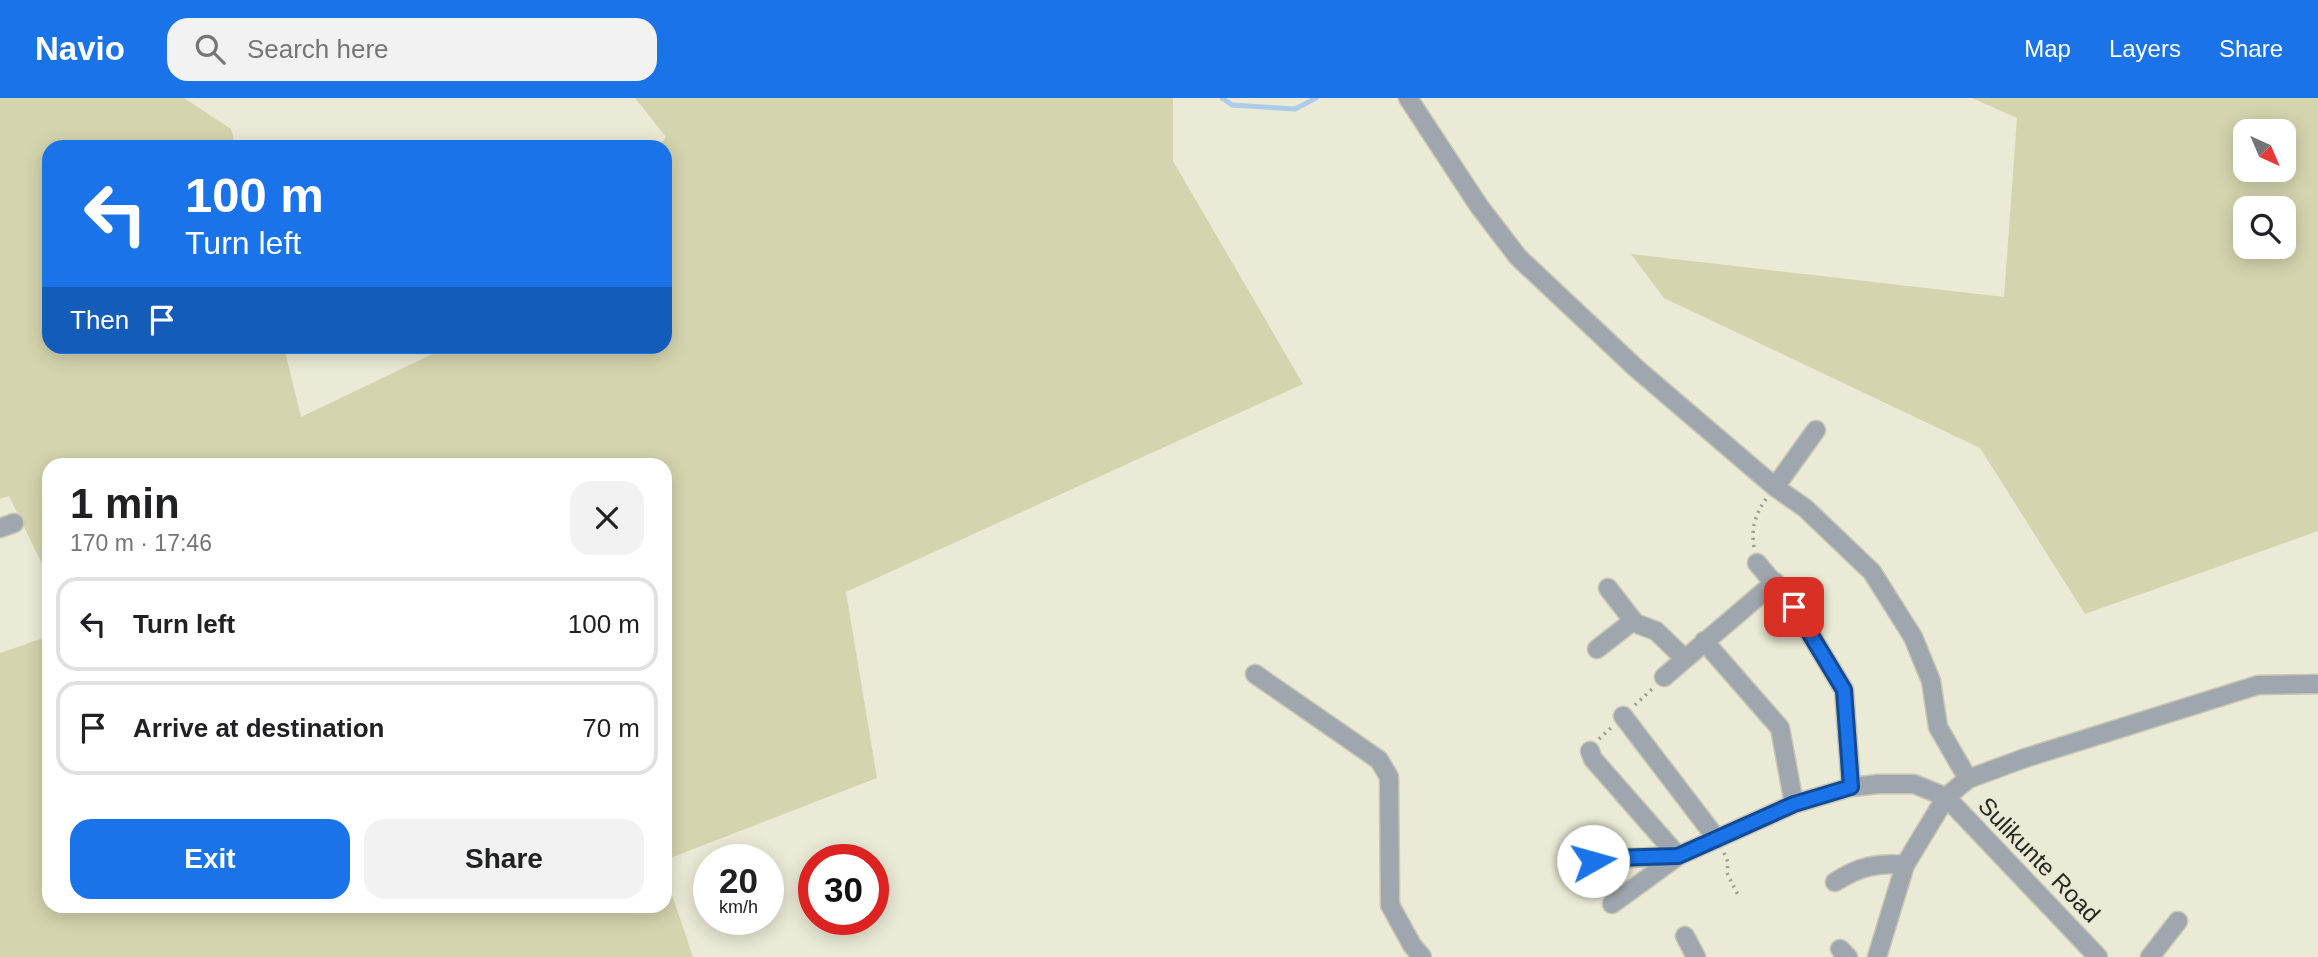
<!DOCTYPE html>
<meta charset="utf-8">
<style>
:root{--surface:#fff;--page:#f2f2f2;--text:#202124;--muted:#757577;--line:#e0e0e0;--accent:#1a73e8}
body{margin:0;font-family:Helvetica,sans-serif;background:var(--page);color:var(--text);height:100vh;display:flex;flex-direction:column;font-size:26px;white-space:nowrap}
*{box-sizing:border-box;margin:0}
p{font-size:23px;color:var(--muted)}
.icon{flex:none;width:38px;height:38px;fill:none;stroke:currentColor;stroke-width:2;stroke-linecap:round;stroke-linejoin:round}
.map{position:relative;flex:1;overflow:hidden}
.drawer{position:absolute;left:42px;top:360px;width:630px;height:455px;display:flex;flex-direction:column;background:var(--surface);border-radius:21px;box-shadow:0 4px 18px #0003}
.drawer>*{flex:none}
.hud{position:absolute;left:42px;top:42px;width:630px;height:214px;border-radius:21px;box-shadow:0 4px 18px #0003;background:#1a73e8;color:#fff;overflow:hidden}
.needle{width:46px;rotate:136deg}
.buttons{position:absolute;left:2233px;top:21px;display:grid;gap:14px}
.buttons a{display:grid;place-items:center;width:63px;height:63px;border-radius:14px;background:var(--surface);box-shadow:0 4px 18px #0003;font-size:35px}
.speed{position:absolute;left:693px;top:746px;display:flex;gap:14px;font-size:35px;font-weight:700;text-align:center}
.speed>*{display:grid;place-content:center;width:91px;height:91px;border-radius:50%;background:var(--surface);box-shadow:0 4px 18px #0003;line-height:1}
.speed small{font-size:18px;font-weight:400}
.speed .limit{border:10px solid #d22;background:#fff;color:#111}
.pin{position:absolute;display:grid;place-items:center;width:60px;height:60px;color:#fff;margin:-30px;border-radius:14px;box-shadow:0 4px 10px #0006}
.me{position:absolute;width:77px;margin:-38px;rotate:83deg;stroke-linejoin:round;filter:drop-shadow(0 0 5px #0008)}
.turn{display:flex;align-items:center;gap:24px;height:147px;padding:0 28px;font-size:32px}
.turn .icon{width:91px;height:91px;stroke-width:2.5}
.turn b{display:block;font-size:49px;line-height:60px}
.then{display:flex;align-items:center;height:66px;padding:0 28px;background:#0003;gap:14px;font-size:26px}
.round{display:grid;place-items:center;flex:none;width:74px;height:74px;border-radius:21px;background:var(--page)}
.head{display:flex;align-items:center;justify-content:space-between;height:119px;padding:0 28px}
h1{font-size:42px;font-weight:800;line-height:52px}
.button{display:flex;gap:14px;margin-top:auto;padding:14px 28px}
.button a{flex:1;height:80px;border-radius:21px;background:var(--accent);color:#fff;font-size:28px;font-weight:800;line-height:80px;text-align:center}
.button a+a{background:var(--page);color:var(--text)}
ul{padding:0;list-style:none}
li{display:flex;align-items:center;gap:21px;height:94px;margin:0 14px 10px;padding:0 14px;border:4px solid var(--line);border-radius:21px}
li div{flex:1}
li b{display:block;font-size:26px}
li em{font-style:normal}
header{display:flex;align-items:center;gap:42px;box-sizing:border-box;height:98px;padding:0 35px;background:var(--accent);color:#fff}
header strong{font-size:33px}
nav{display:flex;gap:38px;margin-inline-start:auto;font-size:24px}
.search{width:490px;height:63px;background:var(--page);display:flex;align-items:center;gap:18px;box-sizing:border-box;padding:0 24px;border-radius:21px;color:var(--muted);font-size:26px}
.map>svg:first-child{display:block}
.green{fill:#d4d4ae;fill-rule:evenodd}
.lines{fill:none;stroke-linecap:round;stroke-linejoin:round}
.stream{stroke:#adcbea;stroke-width:5}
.street-casing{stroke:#c8c7b5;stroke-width:21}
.path{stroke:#9c9b8c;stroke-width:3.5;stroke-dasharray:2 5;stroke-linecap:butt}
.street{stroke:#a0a6ad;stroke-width:18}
.route-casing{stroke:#114b97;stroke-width:18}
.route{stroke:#1a73e8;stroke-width:12}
.labels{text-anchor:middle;stroke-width:7;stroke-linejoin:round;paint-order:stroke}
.street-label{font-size:24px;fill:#282820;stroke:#ebead6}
</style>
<header>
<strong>Navio</strong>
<div class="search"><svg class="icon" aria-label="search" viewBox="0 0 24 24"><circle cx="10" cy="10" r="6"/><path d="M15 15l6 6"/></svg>Search here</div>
<nav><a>Map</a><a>Layers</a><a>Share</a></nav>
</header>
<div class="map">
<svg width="2318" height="859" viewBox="0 0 2318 859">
<rect width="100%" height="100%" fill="#ebead6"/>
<path class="green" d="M 0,0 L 184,0 L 231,31 L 236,49 L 49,49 L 49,248 L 284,249 L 301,319 L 447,249 L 665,248 L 665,49 L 658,49 L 666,39 L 635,0 L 1173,0 L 1173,63 L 1303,286 L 846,494 L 877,680 L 665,762 L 665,368 L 49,368 L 49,480 L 9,398 L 0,401 Z
M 1972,0 L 2318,0 L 2318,433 L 2085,516 L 1980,350 L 1664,200 L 1631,156 L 2004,199 L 2017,20 ZM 2245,33 L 2284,33 L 2284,72 L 2245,72 ZM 2245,110 L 2284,110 L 2284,149 L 2245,149 Z
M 49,538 L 49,808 L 665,808 L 665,776 L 693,859 L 0,859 L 0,555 Z"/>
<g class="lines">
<path class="stream" d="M 1222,0 L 1232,7 L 1295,11 L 1316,0"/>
<g class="street-casing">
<path id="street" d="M 1408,0 L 1479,108 L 1518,159 L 1637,271 L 1775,389 L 1805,410 L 1872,474 L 1913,539 L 1931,583 L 1938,629 L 1968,681 L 1946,699 L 1905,767 L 1877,859
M 1775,389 L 1816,332
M 0,430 L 14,425
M 1757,465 L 1794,509 L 1844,592 L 1851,689
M 1608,490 L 1635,525 L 1656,533 L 1684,560
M 1704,543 L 1780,630 L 1794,706
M 1597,551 L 1633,523
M 1255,576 L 1379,662 L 1389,679 L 1390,807 L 1412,847 L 1422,859
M 1664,579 L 1775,484
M 1623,618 L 1717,741
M 1590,653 L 1593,661 L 1678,758 L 1612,806
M 1968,681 L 2025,660 L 2258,587 L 2318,586
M 1584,762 L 1678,758 L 1794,706 L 1851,689 L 1879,686 L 1914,686 L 1946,699 L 2098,859
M 1835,784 C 1858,769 1878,764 1905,767
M 1685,838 L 1696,859
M 1840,851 L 1848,859
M 2150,859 L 2178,823"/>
</g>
<path class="path" d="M 1754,449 C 1751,430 1755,417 1766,401
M 1635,607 L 1652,591
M 1599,641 L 1612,629
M 1724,755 L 1728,764 L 1727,775 L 1738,797"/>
<use href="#street" class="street"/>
</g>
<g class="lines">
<g class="route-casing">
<path id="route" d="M 1593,763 L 1610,760 L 1678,758 L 1794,706 L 1851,689 L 1844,592 L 1794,509"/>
</g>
<use href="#route" class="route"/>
</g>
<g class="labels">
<g class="street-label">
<text transform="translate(2039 762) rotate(46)" y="8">Sulikunte Road</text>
</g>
</g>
</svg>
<div class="buttons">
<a><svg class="needle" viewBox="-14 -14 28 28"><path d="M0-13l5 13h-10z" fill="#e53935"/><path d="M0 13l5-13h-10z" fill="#757577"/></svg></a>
<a><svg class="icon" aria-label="search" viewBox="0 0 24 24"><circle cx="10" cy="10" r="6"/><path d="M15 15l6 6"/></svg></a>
</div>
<div class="speed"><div>20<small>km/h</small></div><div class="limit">30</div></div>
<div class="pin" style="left:1794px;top:509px;background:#d93025"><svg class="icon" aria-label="arrive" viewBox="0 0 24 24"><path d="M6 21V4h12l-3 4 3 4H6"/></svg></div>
<svg class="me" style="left:1593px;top:763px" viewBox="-20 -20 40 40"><circle r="19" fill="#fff"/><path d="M0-13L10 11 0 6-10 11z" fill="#1a73e8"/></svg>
<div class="hud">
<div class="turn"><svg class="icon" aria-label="left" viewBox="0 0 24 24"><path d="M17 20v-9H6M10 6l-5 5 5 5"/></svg><div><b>100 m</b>Turn left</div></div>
<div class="then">Then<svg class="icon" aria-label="arrive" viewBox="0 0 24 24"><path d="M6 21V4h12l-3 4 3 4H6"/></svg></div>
</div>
<section class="drawer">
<div class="head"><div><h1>1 min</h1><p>170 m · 17:46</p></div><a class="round"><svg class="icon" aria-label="close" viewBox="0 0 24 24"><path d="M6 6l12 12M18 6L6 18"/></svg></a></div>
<ul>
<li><svg class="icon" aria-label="left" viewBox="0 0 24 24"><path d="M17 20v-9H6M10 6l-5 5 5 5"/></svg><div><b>Turn left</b></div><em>100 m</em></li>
<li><svg class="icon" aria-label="arrive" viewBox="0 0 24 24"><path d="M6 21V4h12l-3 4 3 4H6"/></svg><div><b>Arrive at destination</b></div><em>70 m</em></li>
</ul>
<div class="button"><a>Exit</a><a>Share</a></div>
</section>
</div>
